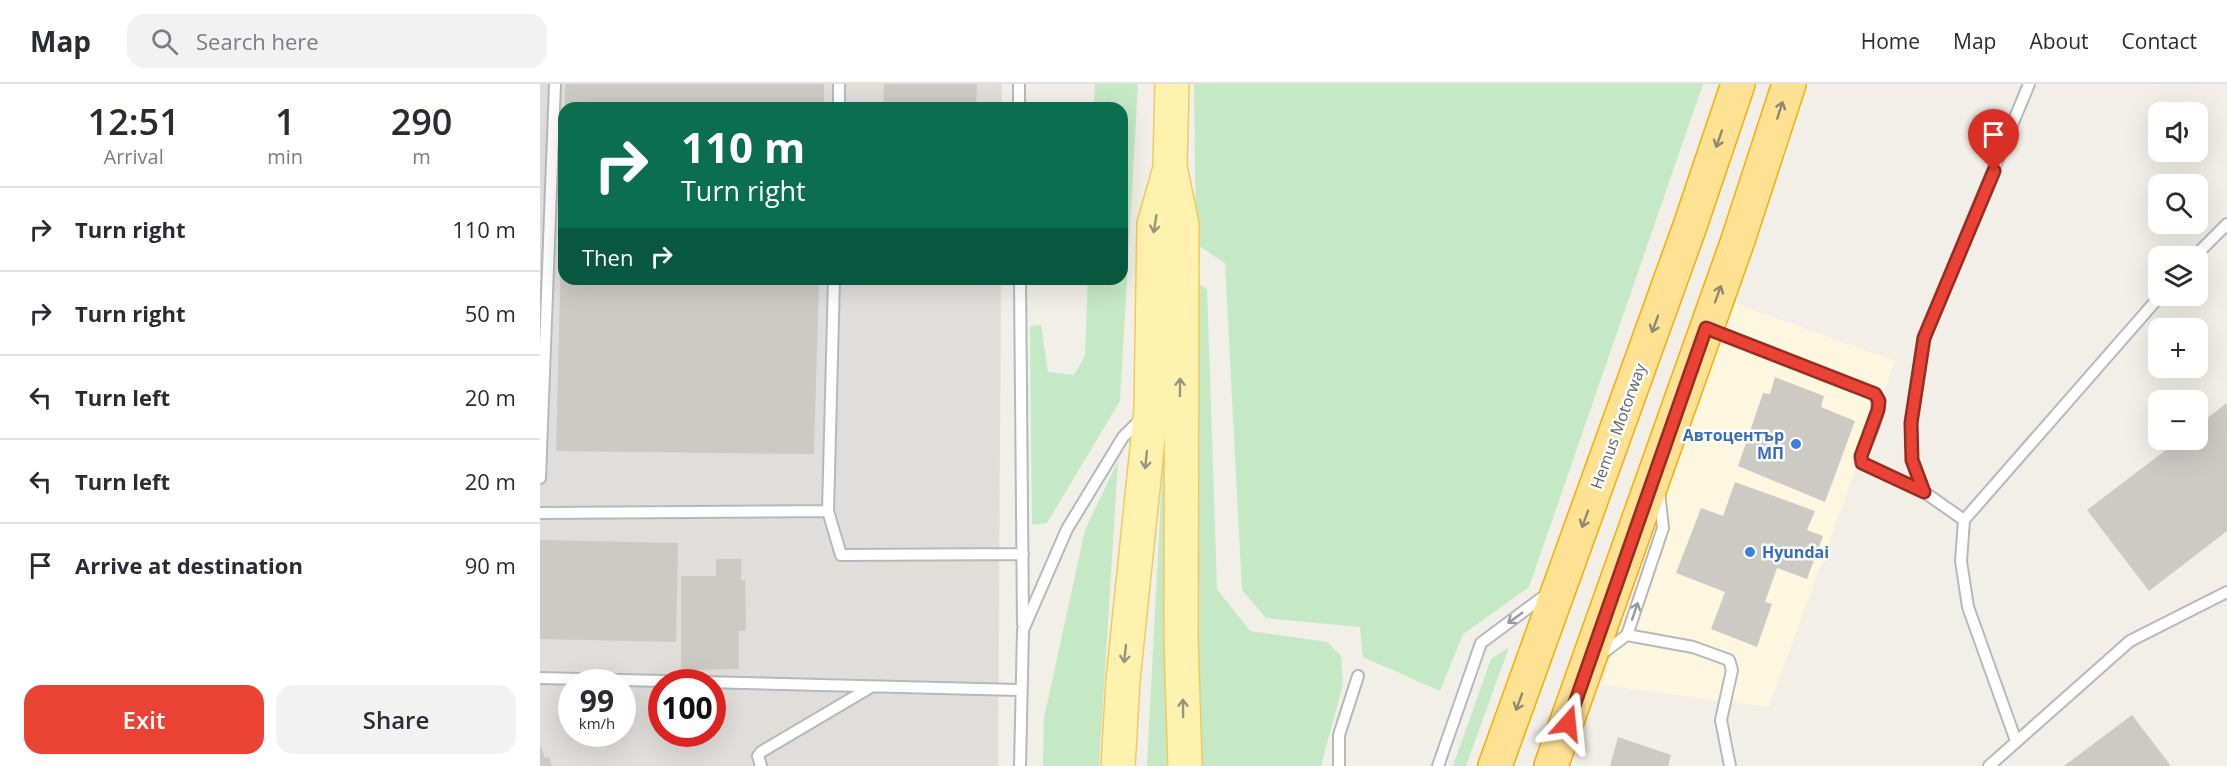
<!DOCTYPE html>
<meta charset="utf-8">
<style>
:root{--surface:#fff;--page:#f2f2f3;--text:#2b2b33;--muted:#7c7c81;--line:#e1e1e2;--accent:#ea4335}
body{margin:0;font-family:"Open Sans",sans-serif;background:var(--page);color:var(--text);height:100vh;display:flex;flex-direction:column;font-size:22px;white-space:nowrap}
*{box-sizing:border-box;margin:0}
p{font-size:20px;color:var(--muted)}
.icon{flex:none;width:33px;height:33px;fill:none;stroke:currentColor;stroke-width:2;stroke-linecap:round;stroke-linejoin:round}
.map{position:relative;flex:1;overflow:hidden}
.drawer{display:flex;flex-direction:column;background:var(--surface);width:540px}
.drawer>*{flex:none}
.hud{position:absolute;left:18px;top:18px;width:570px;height:183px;border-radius:18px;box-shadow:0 6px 24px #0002;background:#0b6e4f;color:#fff;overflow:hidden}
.tools{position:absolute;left:1608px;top:18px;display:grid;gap:12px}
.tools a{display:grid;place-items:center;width:60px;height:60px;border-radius:12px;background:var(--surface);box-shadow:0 6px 24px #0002;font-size:30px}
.speed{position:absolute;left:18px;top:585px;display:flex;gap:12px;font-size:30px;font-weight:700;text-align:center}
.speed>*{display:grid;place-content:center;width:78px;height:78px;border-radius:50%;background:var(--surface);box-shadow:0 6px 24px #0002;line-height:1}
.speed small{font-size:15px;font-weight:400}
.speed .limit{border:9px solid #d22;background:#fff;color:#111}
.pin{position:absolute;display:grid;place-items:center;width:51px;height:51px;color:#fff;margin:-62px -26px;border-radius:50% 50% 50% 0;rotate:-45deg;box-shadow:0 0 6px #0007}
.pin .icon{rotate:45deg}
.me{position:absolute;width:66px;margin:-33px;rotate:18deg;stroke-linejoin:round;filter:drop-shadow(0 0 4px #0008)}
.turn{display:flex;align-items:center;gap:21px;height:126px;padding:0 24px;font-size:27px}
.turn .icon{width:78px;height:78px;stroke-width:2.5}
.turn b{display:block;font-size:42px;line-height:51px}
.then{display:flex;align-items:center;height:57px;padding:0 24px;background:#0003;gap:12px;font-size:22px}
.eta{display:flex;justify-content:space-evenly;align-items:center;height:102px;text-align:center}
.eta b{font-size:36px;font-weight:600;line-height:42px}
.primary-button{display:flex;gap:12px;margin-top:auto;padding:12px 24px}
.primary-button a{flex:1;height:69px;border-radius:18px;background:var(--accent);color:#fff;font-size:24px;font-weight:600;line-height:69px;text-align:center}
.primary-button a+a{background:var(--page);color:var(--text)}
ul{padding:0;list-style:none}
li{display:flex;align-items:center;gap:18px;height:84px;padding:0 24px;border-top:2px solid var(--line)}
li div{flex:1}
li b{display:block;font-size:22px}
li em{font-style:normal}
header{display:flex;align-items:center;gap:36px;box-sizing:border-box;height:84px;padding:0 30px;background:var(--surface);border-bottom:2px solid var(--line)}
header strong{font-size:28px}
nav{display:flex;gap:33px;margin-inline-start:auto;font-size:21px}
.search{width:420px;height:54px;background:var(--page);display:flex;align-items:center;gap:15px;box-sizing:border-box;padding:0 21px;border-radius:18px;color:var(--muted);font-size:22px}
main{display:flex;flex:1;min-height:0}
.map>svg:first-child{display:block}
.commercial{fill:#fef7e0}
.industrial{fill:#e0deda;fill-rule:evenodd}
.green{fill:#c5e8c5}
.building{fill:#cccac5}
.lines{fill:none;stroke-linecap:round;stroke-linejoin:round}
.service-casing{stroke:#b5b8bc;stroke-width:14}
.primary-casing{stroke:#f2c960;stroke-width:36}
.motorway-casing{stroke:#f9ab00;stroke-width:36}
.service{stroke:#fff;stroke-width:10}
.primary{stroke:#fff2af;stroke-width:33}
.motorway{stroke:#fde293;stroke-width:33}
.oneway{stroke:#8e8975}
.oneway2{stroke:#979581}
.oneway3{stroke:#979a9d}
.route-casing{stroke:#982c22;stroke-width:15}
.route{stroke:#ea4335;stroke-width:10}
.shop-dot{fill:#3f7fe0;stroke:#fff;stroke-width:2}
.labels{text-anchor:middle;stroke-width:5;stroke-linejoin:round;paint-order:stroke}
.street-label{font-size:16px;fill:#5f6368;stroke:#fff}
.shop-label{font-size:16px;font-weight:bold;fill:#366cbe;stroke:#fff;text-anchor:end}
</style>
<header>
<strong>Map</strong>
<div class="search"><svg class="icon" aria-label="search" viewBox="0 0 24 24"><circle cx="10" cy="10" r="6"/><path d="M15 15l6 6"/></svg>Search here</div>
<nav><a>Home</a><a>Map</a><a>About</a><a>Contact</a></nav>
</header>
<main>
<section class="drawer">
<div class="eta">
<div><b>12:51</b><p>Arrival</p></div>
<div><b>1</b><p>min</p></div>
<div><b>290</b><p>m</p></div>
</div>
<ul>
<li><svg class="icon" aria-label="right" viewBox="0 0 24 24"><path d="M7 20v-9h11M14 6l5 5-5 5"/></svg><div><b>Turn right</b></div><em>110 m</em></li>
<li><svg class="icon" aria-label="right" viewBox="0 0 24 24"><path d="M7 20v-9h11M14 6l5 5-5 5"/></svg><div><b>Turn right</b></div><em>50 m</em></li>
<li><svg class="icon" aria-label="left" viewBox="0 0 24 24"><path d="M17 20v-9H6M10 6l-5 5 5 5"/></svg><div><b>Turn left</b></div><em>20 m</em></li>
<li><svg class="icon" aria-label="left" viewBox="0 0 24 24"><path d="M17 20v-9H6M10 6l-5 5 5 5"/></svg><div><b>Turn left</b></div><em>20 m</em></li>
<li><svg class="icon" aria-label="arrive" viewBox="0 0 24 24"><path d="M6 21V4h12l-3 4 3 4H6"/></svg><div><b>Arrive at destination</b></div><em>90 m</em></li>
</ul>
<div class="primary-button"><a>Exit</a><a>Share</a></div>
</section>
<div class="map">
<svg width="1687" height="682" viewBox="0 0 1687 682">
<rect width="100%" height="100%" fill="#f1efe8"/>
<path class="commercial" d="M 1192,218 L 1355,277 L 1229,623 L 1062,601 Z"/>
<path class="industrial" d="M 0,0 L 462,0 L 462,24 L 24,24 L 24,195 L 461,195 L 458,682 L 0,682 ZM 32,598 L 82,598 L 82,650 L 32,650 ZM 122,598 L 172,598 L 172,650 L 122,650 Z"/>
<path class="green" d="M 555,0 L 598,0 L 580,317 L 507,439 L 492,441 L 490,242 L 501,241 L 508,288 L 534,291 L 545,272 L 548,195 L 582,195 L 582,24 L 554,24 Z
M 654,0 L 1163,0 L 989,503 L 923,550 L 900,607 L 823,573 L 820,543 L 726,534 L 702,506 L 685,179 L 656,160 Z
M 654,197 L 667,205 L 677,505 L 710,547 L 787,558 L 801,572 L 803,600 L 781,682 L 656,682 Z
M 626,315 L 634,682 L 607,682 Z
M 578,377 L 559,682 L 503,682 L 504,634 L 545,446 Z
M 969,563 L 926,682 L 913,682 L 951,575 Z"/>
<path class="building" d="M 25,0 L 284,0 L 284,24 L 25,24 Z
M 344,0 L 437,0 L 436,24 L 343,24 Z
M 22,130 L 24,130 L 24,195 L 279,195 L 274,370 L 16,367 Z
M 1235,293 L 1284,312 L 1281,323 L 1315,337 L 1285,418 L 1198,382 L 1223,309 L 1230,310 Z
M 1687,319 L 1687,447 L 1609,507 L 1547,426 L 1639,356 L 1658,356 L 1658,341 Z
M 1195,398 L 1275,427 L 1267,446 L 1283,452 L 1267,495 L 1237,484 L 1225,518 L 1232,520 L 1217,563 L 1171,545 L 1185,508 L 1136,489 L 1161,424 L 1183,432 Z
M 0,456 L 138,459 L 136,558 L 0,555 Z
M 176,475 L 201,475 L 201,496 L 205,496 L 206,547 L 199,547 L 199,585 L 141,586 L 141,492 L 176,492 Z
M 1592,631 L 1631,682 L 1524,682 Z
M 1078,653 L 1131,671 L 1128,682 L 1070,682 Z
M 0,659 L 5,674 L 9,673 L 12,682 L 0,682 Z"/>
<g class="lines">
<g class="service-casing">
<path id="service" d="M 479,0 L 479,24
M 299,24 L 299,0
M 1655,172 L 1687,140
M 480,195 L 483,540
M 1169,245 L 1335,310 C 1344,328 1328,354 1321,372 L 1322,379 L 1384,408
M 0,394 L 15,0
M 288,427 L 301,471 L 483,470
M 0,429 L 288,427 L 294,195
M 1424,436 L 1384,408 L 1372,376 L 1371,339 L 1384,253 L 1489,0
M 1087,551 L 1153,563 L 1189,576 L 1192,586 L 1181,636 L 1190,682
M 1060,571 L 1087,551 L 1123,444 L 1119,408
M 0,594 L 480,606
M 1476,657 L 1428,523 L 1421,477 L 1424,436 L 1620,212
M 221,682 L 218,672 L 221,668 L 331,603
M 480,682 L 483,546 L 527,445 L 583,353 L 602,334
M 799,682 L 799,651 L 818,592
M 898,682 L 941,559 L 1007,510
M 1449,682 L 1590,557 L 1687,508"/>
</g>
<g class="primary-casing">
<path id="primary" d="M 632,0 L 630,83 L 642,141 L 641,555 L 645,682
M 578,682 L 583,596 L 611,326 L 614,140 L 629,88"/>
</g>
<g class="motorway-casing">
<path id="motorway" d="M 955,682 L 1150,142 L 1198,0
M 1011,682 L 1197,159 L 1249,0"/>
</g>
<use href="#service" class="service"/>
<use href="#primary" class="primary"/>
<use href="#motorway" class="motorway"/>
</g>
<defs><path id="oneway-shaft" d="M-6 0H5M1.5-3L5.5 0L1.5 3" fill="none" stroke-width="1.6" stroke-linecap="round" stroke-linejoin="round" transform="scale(1.5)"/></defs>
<g class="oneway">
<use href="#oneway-shaft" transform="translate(1240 26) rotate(-72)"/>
<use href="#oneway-shaft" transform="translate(1179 55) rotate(109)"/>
<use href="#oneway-shaft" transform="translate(1178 210) rotate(-70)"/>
<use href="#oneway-shaft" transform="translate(1115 240) rotate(110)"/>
<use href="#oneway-shaft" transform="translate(1045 435) rotate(110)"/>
<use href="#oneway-shaft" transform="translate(979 618) rotate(110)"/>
</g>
<g class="oneway2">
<use href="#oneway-shaft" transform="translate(615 140) rotate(99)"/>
<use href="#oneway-shaft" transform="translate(640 303) rotate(-89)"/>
<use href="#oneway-shaft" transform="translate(606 376) rotate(96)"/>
<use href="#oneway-shaft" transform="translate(585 570) rotate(96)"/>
<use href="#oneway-shaft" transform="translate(643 624) rotate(-91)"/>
</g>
<g class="oneway3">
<use href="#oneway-shaft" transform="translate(1095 527) rotate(-71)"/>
<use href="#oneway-shaft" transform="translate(975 534) rotate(144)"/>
</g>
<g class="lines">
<g class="route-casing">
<path id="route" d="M 1028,639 L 1166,244 L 1335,310 L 1339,317 L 1338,326 L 1321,372 L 1322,379 L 1384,408 L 1372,376 L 1371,339 L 1384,254 L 1454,87"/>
</g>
<use href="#route" class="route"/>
</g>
<g class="shop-dot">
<circle cx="1256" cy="360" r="6"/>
<circle cx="1210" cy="468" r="6"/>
</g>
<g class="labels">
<g class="street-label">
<text transform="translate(1078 342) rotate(-70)" y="6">Hemus Motorway</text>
</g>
<g class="shop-label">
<text x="1244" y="357">Автоцентър<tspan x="1244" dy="18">МП</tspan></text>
<text x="1222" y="474" text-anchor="start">Hyundai</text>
</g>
</g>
</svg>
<div class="tools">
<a><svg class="icon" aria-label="sound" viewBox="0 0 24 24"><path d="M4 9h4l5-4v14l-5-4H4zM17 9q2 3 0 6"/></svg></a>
<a><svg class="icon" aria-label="search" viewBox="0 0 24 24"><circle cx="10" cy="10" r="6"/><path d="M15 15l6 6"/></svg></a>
<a><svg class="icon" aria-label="layers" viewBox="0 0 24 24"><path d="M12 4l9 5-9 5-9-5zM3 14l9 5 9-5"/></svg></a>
<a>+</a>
<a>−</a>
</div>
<div class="speed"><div>99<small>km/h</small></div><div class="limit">100</div></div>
<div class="pin" style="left:1454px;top:87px;background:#d93025"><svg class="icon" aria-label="arrive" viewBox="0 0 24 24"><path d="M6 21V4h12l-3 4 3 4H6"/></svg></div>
<svg class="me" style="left:1028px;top:639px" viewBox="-20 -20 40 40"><path d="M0-17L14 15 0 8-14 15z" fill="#ea4335" stroke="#fff" stroke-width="4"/></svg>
<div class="hud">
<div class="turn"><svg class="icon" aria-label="right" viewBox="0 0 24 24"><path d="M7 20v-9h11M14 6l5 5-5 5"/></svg><div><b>110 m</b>Turn right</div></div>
<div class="then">Then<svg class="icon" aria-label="right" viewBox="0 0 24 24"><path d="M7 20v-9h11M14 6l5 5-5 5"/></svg></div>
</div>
</div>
</main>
